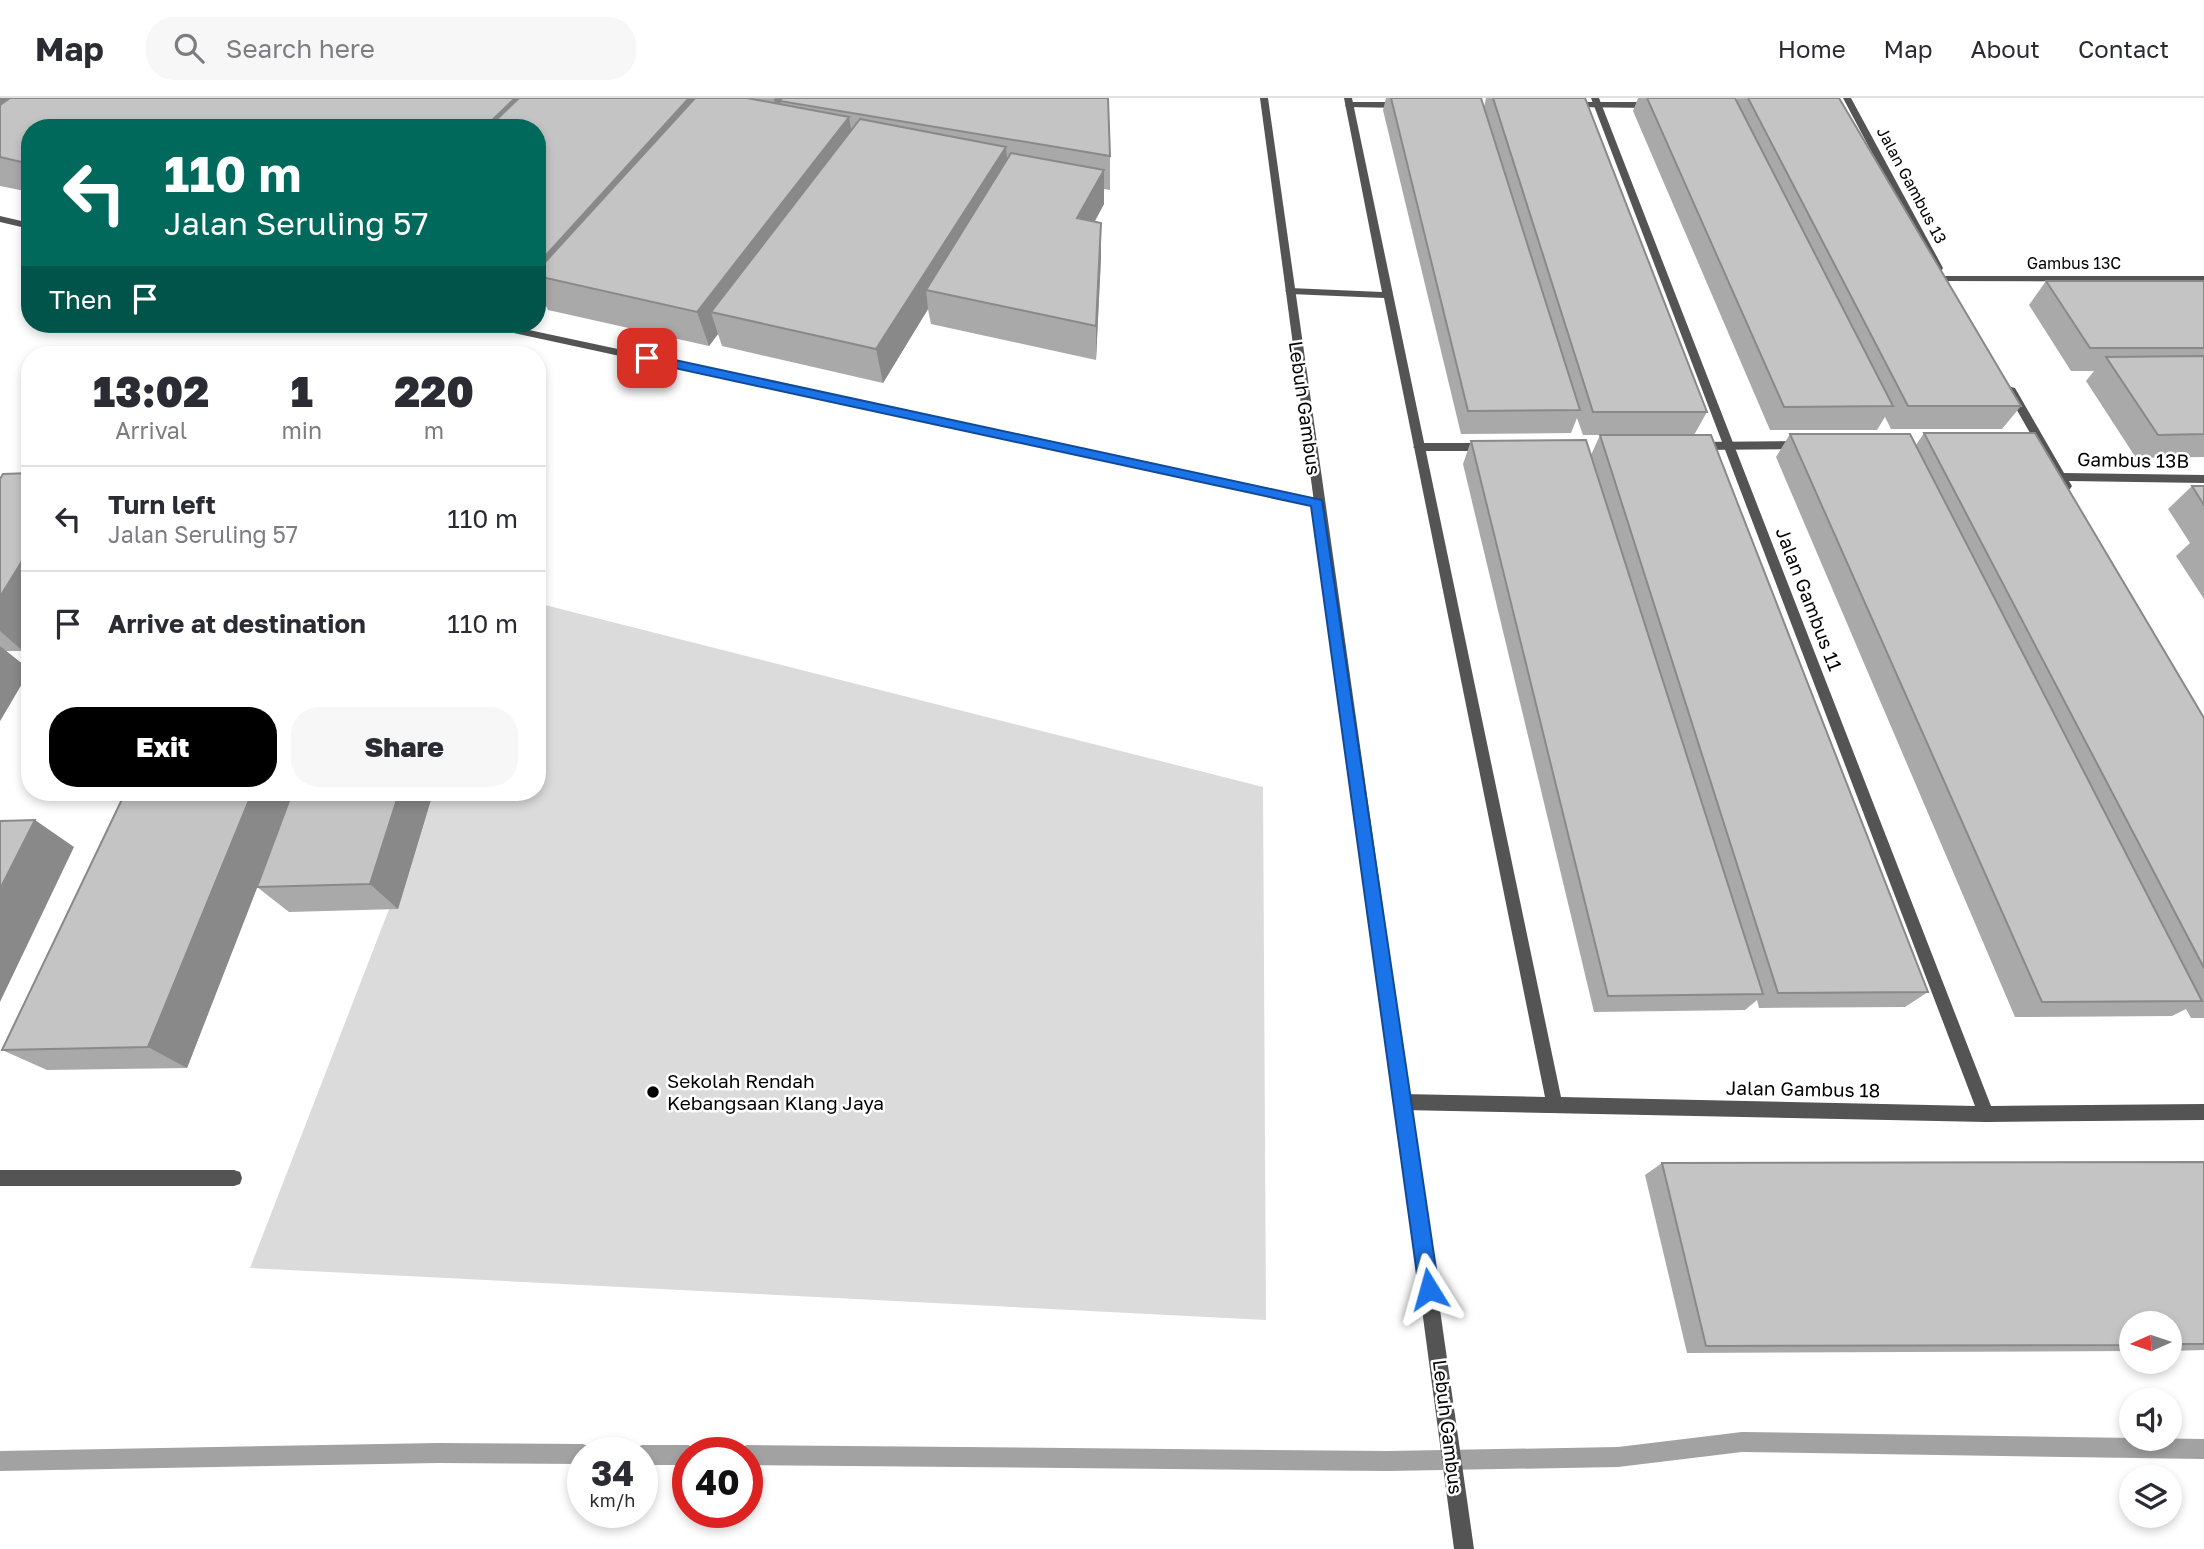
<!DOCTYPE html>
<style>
:root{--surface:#fff;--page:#f7f7f7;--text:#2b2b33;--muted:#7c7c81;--line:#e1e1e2;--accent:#000}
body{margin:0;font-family:"Golos Text",sans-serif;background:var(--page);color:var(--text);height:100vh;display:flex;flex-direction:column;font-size:26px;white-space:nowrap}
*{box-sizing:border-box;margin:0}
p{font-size:23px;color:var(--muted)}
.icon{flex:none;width:38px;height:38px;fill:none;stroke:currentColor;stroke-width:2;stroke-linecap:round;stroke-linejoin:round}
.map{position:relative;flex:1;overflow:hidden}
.panel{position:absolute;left:21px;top:248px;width:525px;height:455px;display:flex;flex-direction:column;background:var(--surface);border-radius:28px;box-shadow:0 4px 10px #0003}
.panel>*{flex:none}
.top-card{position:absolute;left:21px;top:21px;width:525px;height:214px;border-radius:28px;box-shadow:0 4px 10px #0003;background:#00695c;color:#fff;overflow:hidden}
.needle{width:46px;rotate:267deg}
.buttons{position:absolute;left:2119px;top:1213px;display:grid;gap:14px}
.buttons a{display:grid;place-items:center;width:63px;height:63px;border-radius:50%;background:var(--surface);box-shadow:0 4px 10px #0003;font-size:35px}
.speed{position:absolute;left:567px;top:1339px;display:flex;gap:14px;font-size:35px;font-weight:700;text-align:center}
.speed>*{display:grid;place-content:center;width:91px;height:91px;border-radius:50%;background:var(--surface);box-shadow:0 4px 10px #0003;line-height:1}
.speed small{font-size:18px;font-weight:400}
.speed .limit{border:10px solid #d22;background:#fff;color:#111}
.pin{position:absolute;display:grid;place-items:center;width:60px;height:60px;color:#fff;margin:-30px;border-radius:14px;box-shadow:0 4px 10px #0006}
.me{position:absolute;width:77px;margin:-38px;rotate:352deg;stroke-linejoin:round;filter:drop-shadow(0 0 5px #0008)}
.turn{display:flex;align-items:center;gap:24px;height:147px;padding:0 28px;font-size:32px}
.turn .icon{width:91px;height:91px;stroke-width:2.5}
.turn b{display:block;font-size:49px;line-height:60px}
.then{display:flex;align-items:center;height:66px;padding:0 28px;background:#0003;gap:14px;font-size:26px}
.eta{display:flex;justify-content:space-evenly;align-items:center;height:119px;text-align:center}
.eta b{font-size:42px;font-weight:800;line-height:49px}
.action{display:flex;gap:14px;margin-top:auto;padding:14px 28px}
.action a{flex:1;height:80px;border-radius:28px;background:var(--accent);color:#fff;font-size:28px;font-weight:800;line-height:80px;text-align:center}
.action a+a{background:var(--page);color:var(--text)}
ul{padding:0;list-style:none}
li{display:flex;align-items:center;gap:21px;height:105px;padding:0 28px;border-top:2px solid var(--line)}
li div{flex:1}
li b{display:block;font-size:26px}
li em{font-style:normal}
header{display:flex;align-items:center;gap:42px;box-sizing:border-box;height:98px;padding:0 35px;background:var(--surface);border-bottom:2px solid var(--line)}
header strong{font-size:33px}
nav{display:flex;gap:38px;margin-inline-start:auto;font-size:24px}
.search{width:490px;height:63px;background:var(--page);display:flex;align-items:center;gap:18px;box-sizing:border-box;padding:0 24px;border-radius:28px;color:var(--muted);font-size:26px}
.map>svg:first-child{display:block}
.green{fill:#dbdbdb}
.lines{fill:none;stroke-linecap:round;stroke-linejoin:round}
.stream{fill:#a2a2a2;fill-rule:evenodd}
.service{fill:#545454;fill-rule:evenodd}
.minor{fill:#545454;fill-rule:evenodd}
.tertiary{fill:#545454;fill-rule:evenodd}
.wall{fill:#a9a9a9}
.shaded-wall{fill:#898989}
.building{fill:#c4c4c4;stroke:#898989;stroke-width:2}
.route{fill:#1a73e8;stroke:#114b97;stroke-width:2}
.poi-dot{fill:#000;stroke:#fff;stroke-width:2.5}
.labels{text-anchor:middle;stroke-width:5;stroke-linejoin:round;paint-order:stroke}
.far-street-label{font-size:16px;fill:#000;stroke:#fff}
.street-label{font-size:19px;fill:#000;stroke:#fff}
.poi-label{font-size:19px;fill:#000;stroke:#fff;text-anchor:start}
</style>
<header>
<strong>Map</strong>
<div class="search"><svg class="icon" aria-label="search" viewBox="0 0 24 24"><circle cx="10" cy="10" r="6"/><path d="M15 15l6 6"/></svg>Search here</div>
<nav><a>Home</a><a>Map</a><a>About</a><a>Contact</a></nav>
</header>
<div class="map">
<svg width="2204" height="1451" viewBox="0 0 2204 1451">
<rect width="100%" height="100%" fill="#fff"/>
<path class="green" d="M 537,505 L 1263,689 L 1266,1222 L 250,1170 L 434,695 L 537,695 Z"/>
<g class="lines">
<path class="stream" d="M 1742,1334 L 2204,1341 L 2204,1361 L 1742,1354 L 1618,1369 L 1388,1373 L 747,1367 L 747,1354 L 738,1354 L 740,1350 L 747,1347 L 1388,1353 L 1618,1349 Z
M 438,1345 L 583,1346 L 590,1349 L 593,1354 L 583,1354 L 583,1366 L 438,1365 L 0,1373 L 0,1353 Z
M 642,1347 L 688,1347 L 695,1350 L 697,1354 L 688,1354 L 688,1367 L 642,1367 L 642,1354 L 633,1354 L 635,1350 Z"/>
<path class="service" d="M 1349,4 L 1404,4 L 1408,7 L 1404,10 L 1346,9 L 1345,7 Z
M 1571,4 L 1652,4 L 1656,7 L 1652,10 L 1568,9 L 1567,7 Z
M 1802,343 L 1808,347 L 1802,351 L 1697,352 L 1691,348 L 1697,344 Z
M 1419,345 L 1488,345 L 1494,349 L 1488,353 L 1419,353 L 1413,349 Z
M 0,1072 L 234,1072 L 240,1074 L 242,1080 L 240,1086 L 234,1088 L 0,1088 Z"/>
<path class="minor" d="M 1344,0 L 1352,0 L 1561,999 L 1975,1008 L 1591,0 L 1599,0 L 1991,1008 L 2204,1006 L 2204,1022 L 1986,1024 L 1402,1012 L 1396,1010 L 1394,1004 L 1396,998 L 1402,996 L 1545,999 L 1384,200 L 1290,196 L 1285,193 L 1290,190 L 1382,194 Z
M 1843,0 L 1851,0 L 1943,170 L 1942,172 L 1934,172 L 1933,170 Z
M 0,118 L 30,125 L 30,131 L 0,124 Z
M 1944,178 L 2204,178 L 2204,184 L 1940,183 L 1940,179 Z
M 481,226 L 501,226 L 1318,401 L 1324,405 L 1318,409 L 486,229 Z
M 2011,289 L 2015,290 L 2064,375 L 2204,377 L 2204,385 L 2069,383 L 2072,388 L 2070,391 L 2062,391 L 2006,293 Z"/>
<path class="tertiary" d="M 1260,0 L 1268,0 L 1474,1451 L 1454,1451 Z"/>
</g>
<path class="wall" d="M 0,0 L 1108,0 L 1110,58 L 1110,92 L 1104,91 L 1104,106 L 1094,124 L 1101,125 L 1101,159 L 1096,262 L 931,226 L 928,211 L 883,285 L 722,248 L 718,236 L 709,248 L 548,212 L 546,208 L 537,206 L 537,30 L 30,30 L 30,94 L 0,88 Z
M 1386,0 L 1481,0 L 1484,9 L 1486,0 L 1585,0 L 1707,314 L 1694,337 L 1583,337 L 1577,320 L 1571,335 L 1461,336 L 1383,12 Z
M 1638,0 L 1735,0 L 1736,1 L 1737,0 L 1839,0 L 2021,308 L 2002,331 L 1891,331 L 1885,319 L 1877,332 L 1770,332 L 1633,13 Z
M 2046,183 L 2204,183 L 2204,359 L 2136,360 L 2086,283 L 2094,273 L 2071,273 L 2029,207 Z
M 1924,335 L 2204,620 L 2204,920 L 2191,920 L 2186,911 L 2172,918 L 2015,919 L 1776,359 L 1790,336 L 1916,347 Z
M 1600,337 L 1928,894 L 1905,909 L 1759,910 L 1757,902 L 1745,912 L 1594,914 L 1463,366 L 1471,343 L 1591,357 Z
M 0,381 L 23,553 L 6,553 L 30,572 L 0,623 Z
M 2192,388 L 2204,388 L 2204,501 L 2176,458 L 2190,445 L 2168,411 Z
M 125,695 L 433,695 L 398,811 L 289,814 L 257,789 L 187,970 L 47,972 L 2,952 Z
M 2204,1064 L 2204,1252 L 2170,1253 L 2170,1225 L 2132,1225 L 2132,1253 L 1687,1255 L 1645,1077 L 1662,1065 Z"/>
<path class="shaded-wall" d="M 0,0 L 69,0 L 22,34 L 0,5 Z
M 515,0 L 563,0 L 533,30 L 484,30 Z
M 689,0 L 701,0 L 537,178 L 537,167 Z
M 775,0 L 811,0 L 780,3 L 786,31 L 782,36 L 774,2 Z
M 849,19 L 855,54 L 711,214 L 718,236 L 709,248 L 697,214 Z
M 1006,49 L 1009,83 L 926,192 L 928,211 L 883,285 L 876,251 Z
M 1104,72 L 1104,106 L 1078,155 L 1077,120 Z
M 1101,125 L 1101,159 L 1096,262 L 1096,228 Z
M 30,450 L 30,541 L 23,553 L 0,533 L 0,499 Z
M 0,548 L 30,572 L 0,623 Z
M 252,695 L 294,695 L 187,970 L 148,949 Z
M 399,695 L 433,695 L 398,811 L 370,786 Z
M 35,722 L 74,749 L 0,904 L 0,791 Z"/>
<path class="building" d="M 10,0 L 515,0 L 484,30 L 30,30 L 30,66 L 0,59 L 0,7 Z
M 519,0 L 689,0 L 537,167 L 537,30 L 488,30 Z
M 695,0 L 747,0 L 849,19 L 697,214 L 537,178 L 537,173 Z
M 782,0 L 1108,0 L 1110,58 L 780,3 Z
M 1391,0 L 1481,0 L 1580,312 L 1468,313 Z
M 1493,0 L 1585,0 L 1707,314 L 1593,314 Z
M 1647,0 L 1735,0 L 1893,308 L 1784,309 Z
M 1748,0 L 1839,0 L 2021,308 L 1908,308 Z
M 860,21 L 1006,49 L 876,251 L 711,214 Z
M 1011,55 L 1104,72 L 1077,120 L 1101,125 L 1096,228 L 926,192 Z
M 2046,183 L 2204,183 L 2204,250 L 2090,250 Z
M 2204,258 L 2204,336 L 2158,337 L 2106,259 Z
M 1924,335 L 2035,335 L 2204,620 L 2204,870 Z
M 1790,336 L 1910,336 L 2202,903 L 2042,904 Z
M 1600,337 L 1711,337 L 1928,894 L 1778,895 Z
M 1586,342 L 1763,896 L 1608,898 L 1471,343 Z
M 30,375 L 30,450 L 0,499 L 0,381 L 3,376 Z
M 2192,388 L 2204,388 L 2204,407 Z
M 125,695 L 252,695 L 148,949 L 2,952 Z
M 292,695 L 399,695 L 370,786 L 257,789 Z
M 35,722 L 0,791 L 0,723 Z
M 2204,1064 L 2204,1246 L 2170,1246 L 2170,1225 L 2132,1225 L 2132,1247 L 1706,1248 L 1662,1065 Z"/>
<path class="route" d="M 647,256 L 1322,402 L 1439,1191 L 1436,1198 L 1429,1201 L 1422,1198 L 1419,1191 L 1311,408 L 642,263 L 641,260 Z"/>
<circle class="poi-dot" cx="653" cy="994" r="7"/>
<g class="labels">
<g class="far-street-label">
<text transform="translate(1912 87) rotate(62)" y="6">Jalan Gambus 13</text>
<text x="2074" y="171">Gambus 13C</text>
</g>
<g class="street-label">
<text transform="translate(1305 310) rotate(82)" y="7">Lebuh Gambus</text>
<text transform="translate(2133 362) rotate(1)" y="7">Gambus 13B</text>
<text transform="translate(1809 501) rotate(69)" y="7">Jalan Gambus 11</text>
<text transform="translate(1803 991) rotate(1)" y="7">Jalan Gambus 18</text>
<text transform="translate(1448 1329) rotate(83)" y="7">Lebuh Gambus</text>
</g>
<g class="poi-label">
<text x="667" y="990">Sekolah Rendah<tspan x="667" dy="22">Kebangsaan Klang Jaya</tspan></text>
</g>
</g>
</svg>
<div class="buttons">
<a><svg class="needle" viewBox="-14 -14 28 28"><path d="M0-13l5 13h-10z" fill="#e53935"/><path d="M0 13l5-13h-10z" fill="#7c7c81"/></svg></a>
<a><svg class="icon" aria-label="sound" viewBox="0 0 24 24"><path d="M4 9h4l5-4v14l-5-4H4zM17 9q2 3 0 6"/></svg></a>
<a><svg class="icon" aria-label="layers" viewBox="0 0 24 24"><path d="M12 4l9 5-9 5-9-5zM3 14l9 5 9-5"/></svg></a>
</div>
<div class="speed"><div>34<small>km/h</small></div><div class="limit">40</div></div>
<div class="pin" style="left:647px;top:260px;background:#d93025"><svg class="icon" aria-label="arrive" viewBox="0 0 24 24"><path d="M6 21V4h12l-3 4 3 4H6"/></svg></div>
<svg class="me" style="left:1429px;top:1191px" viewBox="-20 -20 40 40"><path d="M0-17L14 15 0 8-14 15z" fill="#1a73e8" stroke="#fff" stroke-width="4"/></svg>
<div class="top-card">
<div class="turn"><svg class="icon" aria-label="left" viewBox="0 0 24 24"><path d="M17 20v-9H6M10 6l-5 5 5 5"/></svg><div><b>110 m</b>Jalan Seruling 57</div></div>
<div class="then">Then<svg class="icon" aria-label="arrive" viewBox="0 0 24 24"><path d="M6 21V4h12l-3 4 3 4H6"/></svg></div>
</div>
<section class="panel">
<div class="eta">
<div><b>13:02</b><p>Arrival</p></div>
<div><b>1</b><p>min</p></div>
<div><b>220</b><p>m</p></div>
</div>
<ul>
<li><svg class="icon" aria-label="left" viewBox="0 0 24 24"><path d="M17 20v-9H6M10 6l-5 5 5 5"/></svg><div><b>Turn left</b><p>Jalan Seruling 57</p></div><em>110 m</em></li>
<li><svg class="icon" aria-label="arrive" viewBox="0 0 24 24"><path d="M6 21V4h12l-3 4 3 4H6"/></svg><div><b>Arrive at destination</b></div><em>110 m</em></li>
</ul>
<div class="action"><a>Exit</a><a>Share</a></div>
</section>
</div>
